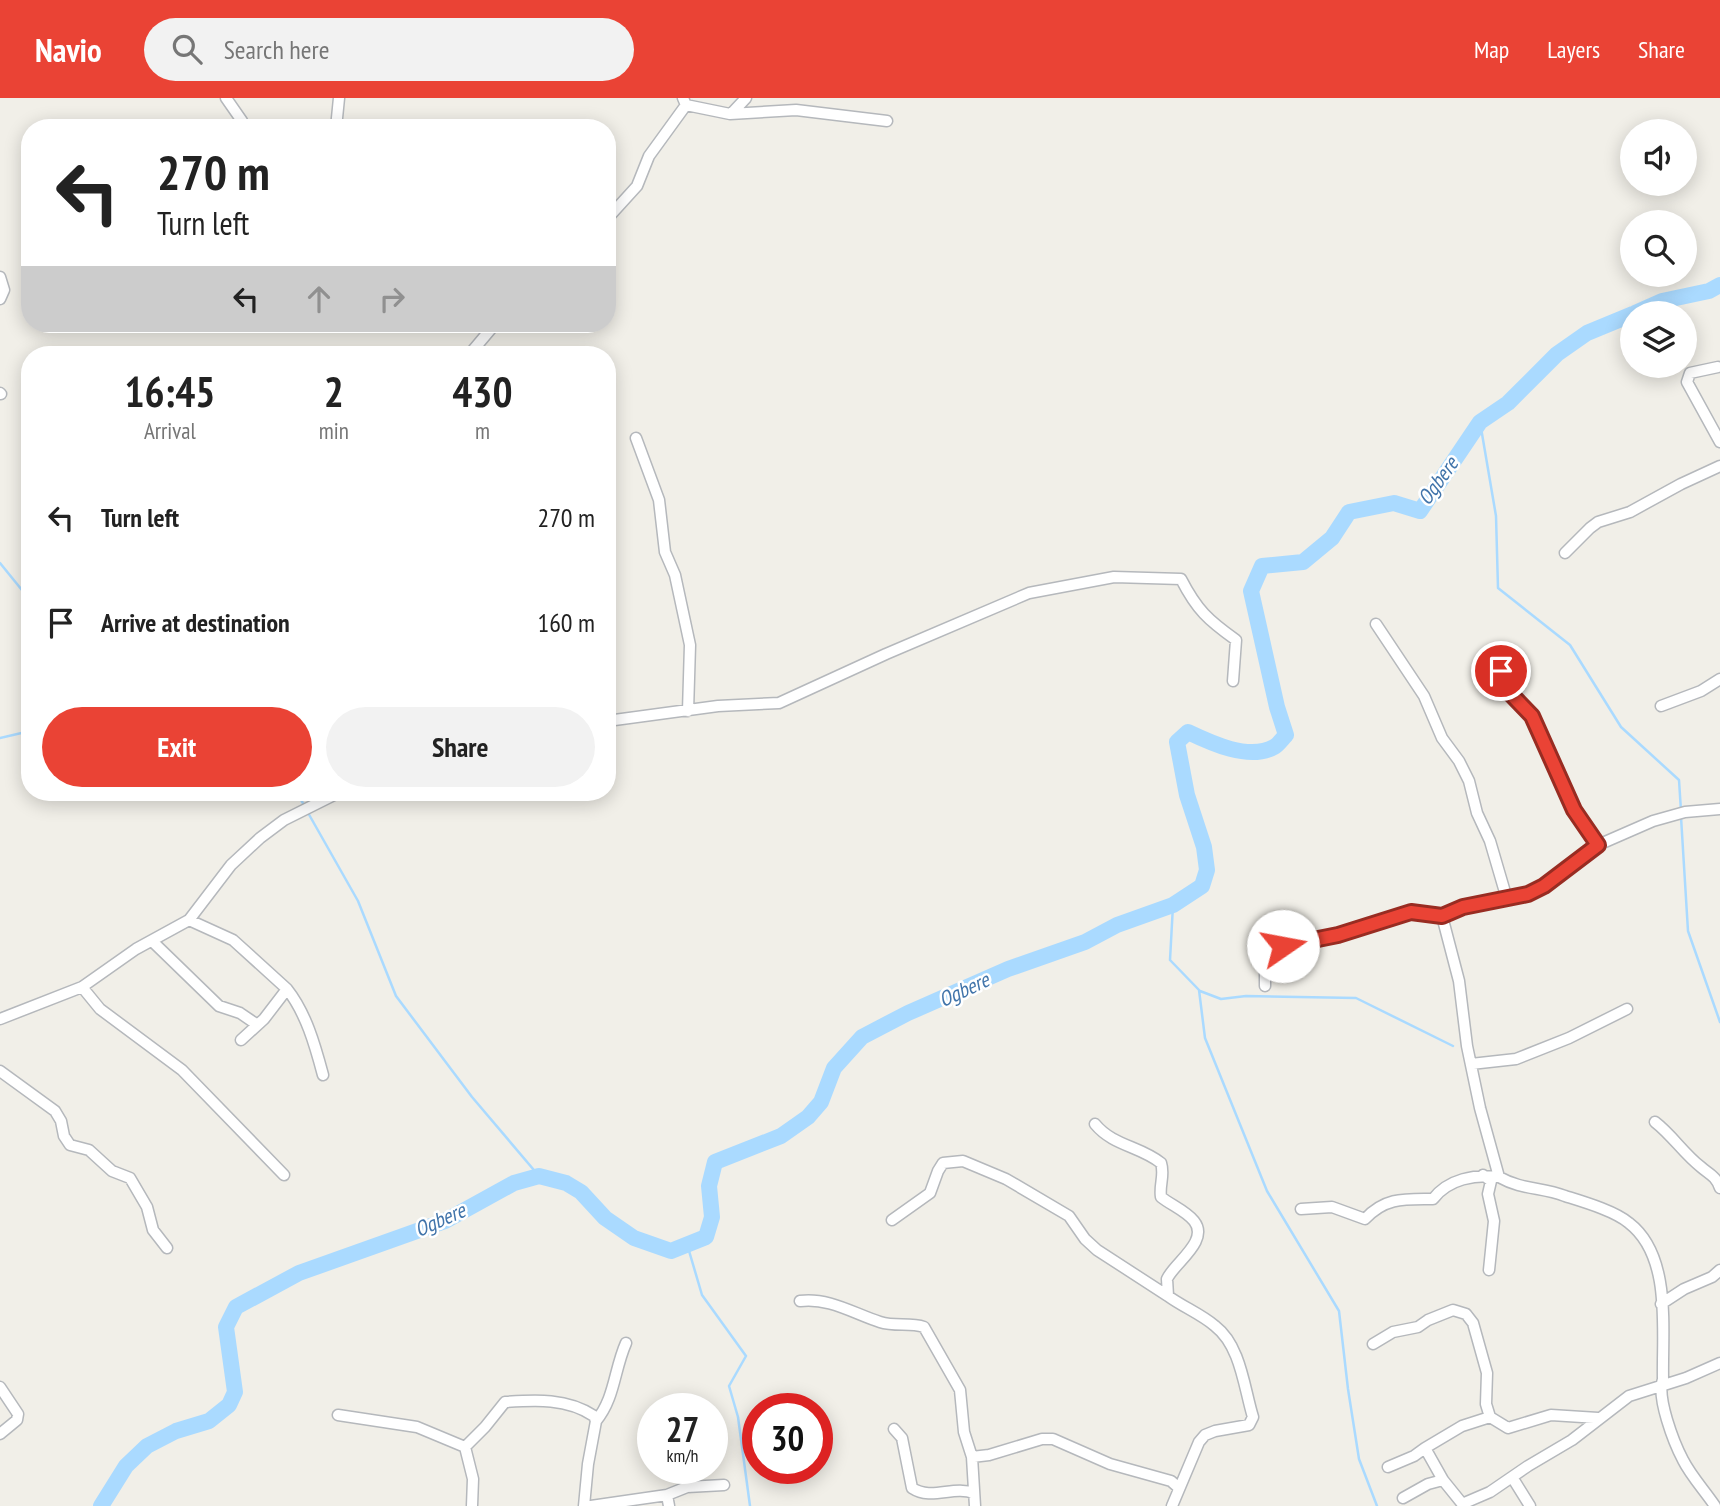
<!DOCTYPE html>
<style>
:root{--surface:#fff;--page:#f2f2f2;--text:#222;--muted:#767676;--accent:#ea4335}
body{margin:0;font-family:"PT Sans Narrow",sans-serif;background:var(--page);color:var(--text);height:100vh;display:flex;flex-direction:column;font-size:26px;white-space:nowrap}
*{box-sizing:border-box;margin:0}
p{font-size:23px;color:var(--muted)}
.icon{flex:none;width:38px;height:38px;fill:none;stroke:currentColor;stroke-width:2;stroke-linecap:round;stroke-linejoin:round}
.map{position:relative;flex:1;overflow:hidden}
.details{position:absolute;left:21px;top:248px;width:595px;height:455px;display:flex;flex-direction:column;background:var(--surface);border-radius:28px;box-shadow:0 4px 18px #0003}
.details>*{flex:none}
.hud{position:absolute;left:21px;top:21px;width:595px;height:214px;border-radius:28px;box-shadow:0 4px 18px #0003;background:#fff;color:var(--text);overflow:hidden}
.controls{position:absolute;left:1620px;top:21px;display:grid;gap:14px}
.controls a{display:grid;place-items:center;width:77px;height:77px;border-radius:50%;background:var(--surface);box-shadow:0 4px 18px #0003;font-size:35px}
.speed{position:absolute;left:637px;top:1295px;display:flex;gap:14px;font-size:35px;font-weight:700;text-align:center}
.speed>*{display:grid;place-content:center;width:91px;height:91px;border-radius:50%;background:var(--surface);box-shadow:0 4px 18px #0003;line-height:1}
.speed small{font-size:18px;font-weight:400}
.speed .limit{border:10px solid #d22;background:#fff;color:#111}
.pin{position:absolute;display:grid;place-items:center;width:60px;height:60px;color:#fff;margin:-30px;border:4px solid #fff;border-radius:50%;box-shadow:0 2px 7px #0007}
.me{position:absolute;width:77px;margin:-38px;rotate:78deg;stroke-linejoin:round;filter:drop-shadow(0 0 5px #0008)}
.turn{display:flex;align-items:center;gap:24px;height:147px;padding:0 21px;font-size:32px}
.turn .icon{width:91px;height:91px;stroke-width:2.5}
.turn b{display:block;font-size:49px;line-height:60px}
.lanes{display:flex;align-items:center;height:66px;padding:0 21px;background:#0003;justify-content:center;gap:35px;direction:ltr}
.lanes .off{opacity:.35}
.eta{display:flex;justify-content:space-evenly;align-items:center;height:119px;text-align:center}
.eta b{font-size:42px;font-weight:700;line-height:49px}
.action{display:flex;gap:14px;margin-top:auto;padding:14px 21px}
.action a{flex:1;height:80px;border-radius:42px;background:var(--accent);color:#fff;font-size:28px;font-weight:700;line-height:80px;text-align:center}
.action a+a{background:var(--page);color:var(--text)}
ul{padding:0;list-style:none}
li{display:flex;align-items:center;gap:21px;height:105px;padding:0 21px}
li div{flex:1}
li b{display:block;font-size:26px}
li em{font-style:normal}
header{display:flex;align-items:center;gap:42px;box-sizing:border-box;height:98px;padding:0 35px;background:var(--accent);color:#fff}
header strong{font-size:33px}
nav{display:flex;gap:38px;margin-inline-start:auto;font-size:24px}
.search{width:490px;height:63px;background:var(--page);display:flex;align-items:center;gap:18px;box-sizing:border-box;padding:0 24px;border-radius:38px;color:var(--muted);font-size:26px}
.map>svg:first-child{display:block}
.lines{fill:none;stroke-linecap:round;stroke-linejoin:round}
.stream{stroke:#aadaff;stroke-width:2.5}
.river{stroke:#aadaff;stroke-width:16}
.street-casing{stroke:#b5b8bc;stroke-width:13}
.street{stroke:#fff;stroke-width:10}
.route-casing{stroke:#982c22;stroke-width:18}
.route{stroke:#ea4335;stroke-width:12}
.labels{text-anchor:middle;stroke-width:5;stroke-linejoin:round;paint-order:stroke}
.water-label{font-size:21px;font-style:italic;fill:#4174aa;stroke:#fff}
</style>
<header>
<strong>Navio</strong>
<div class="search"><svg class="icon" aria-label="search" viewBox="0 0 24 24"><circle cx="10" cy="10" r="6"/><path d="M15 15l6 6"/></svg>Search here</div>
<nav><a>Map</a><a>Layers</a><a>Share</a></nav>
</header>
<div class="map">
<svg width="1720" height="1408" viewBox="0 0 1720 1408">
<rect width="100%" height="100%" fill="#f1efe8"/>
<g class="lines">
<path class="stream" d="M 1480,324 L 1496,418 L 1498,490 L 1570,547 L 1621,629 L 1679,682 L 1681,713
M 0,465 L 30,502
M 0,640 L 30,633
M 297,695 L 304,707
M 307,713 L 358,803 L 396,898 L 472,999 L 539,1078
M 1681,719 L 1688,833 L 1720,924
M 1173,807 L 1170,862 L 1199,892 L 1205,940 L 1267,1093 L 1339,1213 L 1348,1291 L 1359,1361 L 1377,1408
M 1200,893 L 1221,901 L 1246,898 L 1356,900 L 1453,948
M 687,1146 L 702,1197 L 746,1258 L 729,1288 L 738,1319 L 750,1408"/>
<path class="river" d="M 1635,215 L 1662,203 L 1709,193 L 1720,187
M 101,1408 L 126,1368 L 147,1348 L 176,1333 L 209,1323 L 229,1307 L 235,1294 L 226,1229 L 236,1209 L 299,1175 L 445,1123 L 514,1085 L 539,1078 L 566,1085 L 581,1094 L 605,1120 L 634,1140 L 671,1153 L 706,1139 L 712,1119 L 709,1088 L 715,1064 L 781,1038 L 808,1019 L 821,1004 L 834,970 L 862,939 L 908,915 L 1008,871 L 1085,844 L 1117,827 L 1173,807 L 1202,788 L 1207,772 L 1204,749 L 1187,697 L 1177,644 L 1188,634 C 1211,645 1249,663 1274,649 C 1278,647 1282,641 1286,637 L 1277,609 L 1251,493 L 1262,468 L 1303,464 L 1332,440 L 1349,414 L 1394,405 L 1420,413 L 1480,324 L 1508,305 L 1557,256 L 1587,235 L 1633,216"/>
<g class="street-casing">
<path id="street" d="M 226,0 L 242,23
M 683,0 L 686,7 L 730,16 L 796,12 L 887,23
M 731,16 L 746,0
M 336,30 L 339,0
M 607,121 L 637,88 L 649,58 L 686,7
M 0,179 L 4,192 L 0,201
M 469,257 L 495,226
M 1718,269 L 1690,275 L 1687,284 L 1720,344
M 0,295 L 1,296
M 636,340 L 659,402 L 665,454 L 675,477 L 690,547 L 688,613
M 1565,455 L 1590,430 L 1598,424 L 1630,414 L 1681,386 L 1720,368
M 1376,526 L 1424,598 L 1442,640 L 1459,663 L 1469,683 L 1477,715 L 1490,743 L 1507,801
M 1492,560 L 1501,573 L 1509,593 L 1532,618 L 1574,712 L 1598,747
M 1661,608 L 1701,593 L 1720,581
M 607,623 L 718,608 L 779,605 L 886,556 L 1029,495 L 1114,479 L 1181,481 C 1197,512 1208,522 1236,542 L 1233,583
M 1442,818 L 1459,883 L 1467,948 L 1480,1010 L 1499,1079 C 1522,1092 1542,1089 1565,1098 C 1584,1104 1615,1113 1629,1125 C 1672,1158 1662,1232 1663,1281 C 1656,1299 1674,1345 1683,1362 C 1691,1378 1705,1393 1715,1408
M 189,822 L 233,842 L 287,891 C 306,915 315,947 323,977
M 152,843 L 219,908 L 240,915 L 256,926
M 1265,888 L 1265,862 L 1269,854 L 1283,848 L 1338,837 L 1411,814 L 1442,818 L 1463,809 L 1528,796 L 1544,788 L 1598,747 L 1653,723 L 1685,714 L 1720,711
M 82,889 L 100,911 L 182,972 L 284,1077
M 0,921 L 82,889 L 136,851 L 189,822 L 231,767 L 260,740 L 284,722 L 338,695
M 241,942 L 264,921 L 287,891
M 1471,966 L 1516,961 L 1569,940 L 1627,911
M 0,973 L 55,1013 L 61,1023 L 64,1038 L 70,1047 L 89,1052 L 112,1073 L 130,1080 L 147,1109 L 153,1132 L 167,1150
M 1655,1024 C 1672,1037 1684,1056 1701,1069 C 1709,1076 1716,1078 1720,1090
M 1095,1026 C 1113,1048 1140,1048 1161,1065 C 1165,1077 1159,1087 1161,1099 C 1171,1107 1186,1113 1194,1123 C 1210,1143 1174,1165 1167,1181 L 1168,1198 C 1183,1209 1201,1216 1215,1228 C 1241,1248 1244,1290 1253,1319 L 1249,1327 L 1215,1333 L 1205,1337 L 1199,1344 L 1172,1408
M 1483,1077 L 1491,1083 L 1488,1096 L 1494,1123 L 1489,1172
M 1301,1111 L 1332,1109 L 1365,1121 C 1385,1099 1405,1101 1433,1101 C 1448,1081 1475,1076 1499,1079
M 892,1122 L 930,1095 L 938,1073 L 943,1065 L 963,1063 L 1006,1081 L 1069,1118 L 1085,1141 L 1097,1152 L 1168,1198
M 800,1203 C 828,1199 855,1216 880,1224 C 895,1229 910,1224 924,1229 L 960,1292 L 964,1334 L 972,1359 L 975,1408
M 1661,1206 L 1684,1191 L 1712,1179 L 1720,1172
M 1373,1246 L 1393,1234 L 1418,1229 L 1428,1222 L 1453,1212 L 1466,1216 L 1473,1225 L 1487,1275 L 1486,1306 L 1490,1319 L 1508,1330 L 1551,1317 L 1598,1320
M 0,1289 L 18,1316 L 17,1322 L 0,1336
M 338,1317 L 417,1329 L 465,1349 L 473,1381 L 472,1408
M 596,1323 C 615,1300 614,1272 626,1245
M 894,1331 L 902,1340 L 912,1390 C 932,1403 953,1387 974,1395
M 465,1349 L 485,1329 L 505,1304 C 536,1302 567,1300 594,1318 L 596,1323 L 588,1366 L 584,1408
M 972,1359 L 989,1357 L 1042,1341 L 1053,1341 L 1110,1366 L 1171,1383 L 1179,1390
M 1388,1369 L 1414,1358 L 1425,1350
M 1512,1379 L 1530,1408
M 1443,1382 L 1425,1350 L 1462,1328 L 1490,1319
M 667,1397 L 687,1389 L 724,1387
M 1403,1400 L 1428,1386 L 1443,1382 L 1464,1408
M 1462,1406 L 1490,1394 L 1528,1368 L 1572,1342 L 1629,1298 L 1686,1280 L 1720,1265
M 591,1408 L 667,1397 L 669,1408"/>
</g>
<use href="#street" class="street"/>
</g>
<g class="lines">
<g class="route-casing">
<path id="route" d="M 1283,848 L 1338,837 L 1411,814 L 1442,818 L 1463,809 L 1528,796 L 1544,788 L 1598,747 L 1574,712 L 1532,618 L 1508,593 L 1501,573"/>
</g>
<use href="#route" class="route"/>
</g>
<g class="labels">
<g class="water-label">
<text transform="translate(1438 383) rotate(-54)" y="7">Ogbere</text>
<text transform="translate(964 892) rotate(-25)" y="7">Ogbere</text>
<text transform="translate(440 1122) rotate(-24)" y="7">Ogbere</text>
</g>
</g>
</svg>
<div class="controls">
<a><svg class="icon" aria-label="sound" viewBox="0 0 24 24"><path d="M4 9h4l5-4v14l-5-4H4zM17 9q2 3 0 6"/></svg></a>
<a><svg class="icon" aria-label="search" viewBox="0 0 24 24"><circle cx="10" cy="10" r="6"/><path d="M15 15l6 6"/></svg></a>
<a><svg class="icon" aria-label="layers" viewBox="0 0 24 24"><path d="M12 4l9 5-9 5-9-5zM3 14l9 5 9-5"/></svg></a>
</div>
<div class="speed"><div>27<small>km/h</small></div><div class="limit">30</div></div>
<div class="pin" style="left:1501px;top:573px;background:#d93025"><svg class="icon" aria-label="arrive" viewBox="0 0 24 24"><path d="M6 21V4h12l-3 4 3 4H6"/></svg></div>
<svg class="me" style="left:1283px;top:848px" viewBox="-20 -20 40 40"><circle r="19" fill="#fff"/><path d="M0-13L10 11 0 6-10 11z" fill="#ea4335"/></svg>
<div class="hud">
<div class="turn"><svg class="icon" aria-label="left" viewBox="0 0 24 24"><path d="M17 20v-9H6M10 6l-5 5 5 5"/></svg><div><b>270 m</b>Turn left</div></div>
<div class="lanes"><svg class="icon" aria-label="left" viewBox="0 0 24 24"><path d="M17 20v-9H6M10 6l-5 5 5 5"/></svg><svg class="icon off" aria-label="ahead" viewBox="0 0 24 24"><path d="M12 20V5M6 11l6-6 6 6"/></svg><svg class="icon off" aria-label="right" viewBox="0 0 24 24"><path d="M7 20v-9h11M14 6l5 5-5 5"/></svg></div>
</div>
<section class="details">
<div class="eta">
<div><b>16:45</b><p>Arrival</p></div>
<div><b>2</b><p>min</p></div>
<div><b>430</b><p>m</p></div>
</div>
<ul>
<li><svg class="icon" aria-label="left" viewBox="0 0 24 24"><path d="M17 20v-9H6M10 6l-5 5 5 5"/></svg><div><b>Turn left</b></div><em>270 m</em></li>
<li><svg class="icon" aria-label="arrive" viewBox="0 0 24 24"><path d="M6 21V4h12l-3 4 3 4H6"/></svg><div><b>Arrive at destination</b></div><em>160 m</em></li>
</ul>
<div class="action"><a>Exit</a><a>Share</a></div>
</section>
</div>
